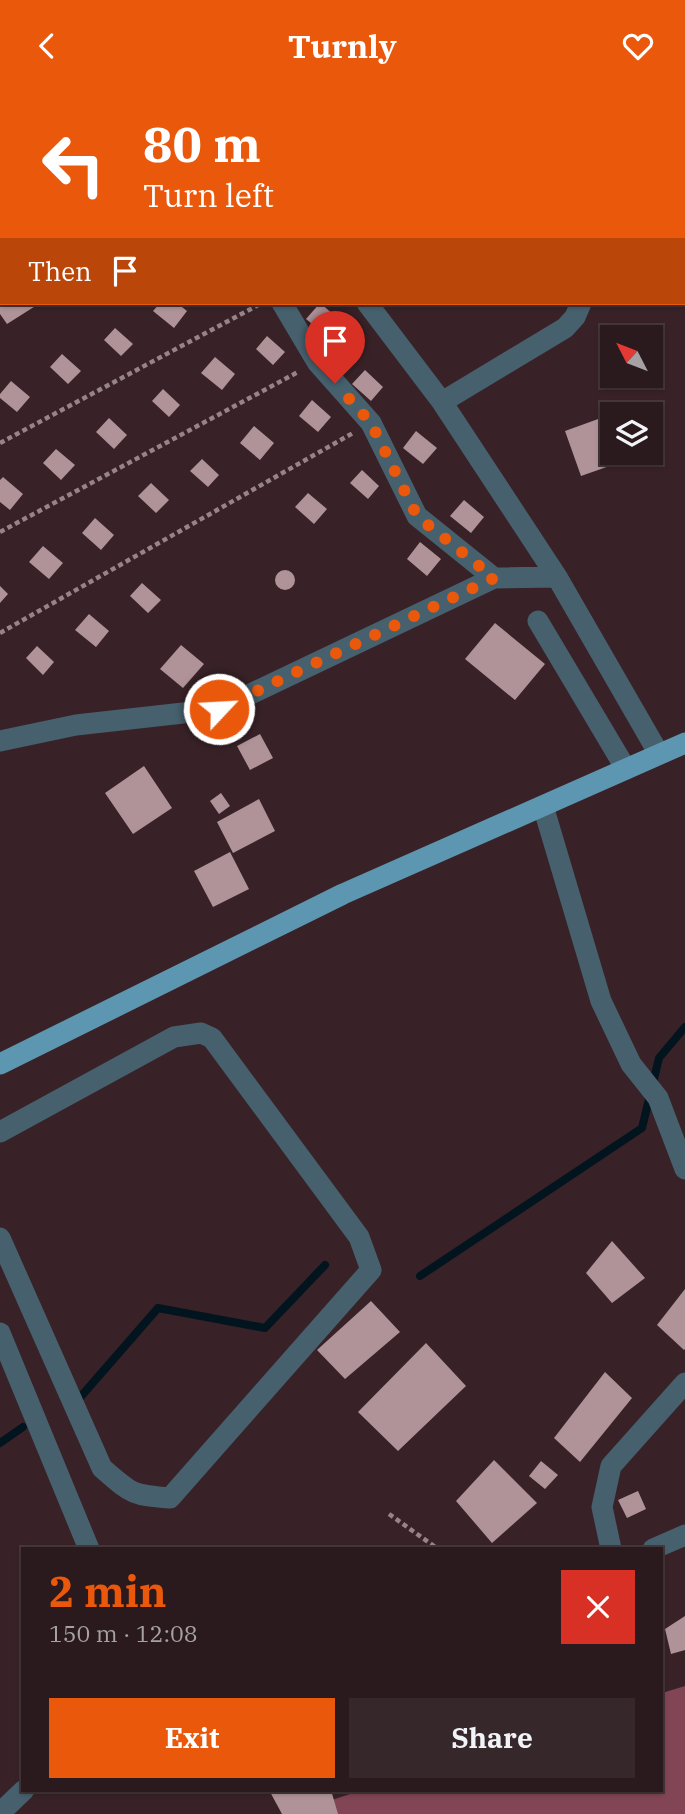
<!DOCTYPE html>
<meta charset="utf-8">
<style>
:root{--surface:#2a1a1d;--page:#36272a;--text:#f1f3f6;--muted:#a5a1a4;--line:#46383b;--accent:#ea580c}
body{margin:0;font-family:"IBM Plex Serif",serif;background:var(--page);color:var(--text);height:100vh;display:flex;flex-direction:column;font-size:26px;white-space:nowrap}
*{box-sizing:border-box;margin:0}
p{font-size:23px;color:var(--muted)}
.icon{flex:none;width:38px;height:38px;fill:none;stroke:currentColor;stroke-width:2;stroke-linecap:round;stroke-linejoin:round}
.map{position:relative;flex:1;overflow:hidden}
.side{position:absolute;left:21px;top:1456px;width:642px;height:245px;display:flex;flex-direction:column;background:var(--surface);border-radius:0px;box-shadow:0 2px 5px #0004,0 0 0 2px var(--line)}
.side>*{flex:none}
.guide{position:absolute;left:0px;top:0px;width:686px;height:214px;box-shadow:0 2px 5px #0004,0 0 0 2px var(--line);background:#ea580c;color:#fff;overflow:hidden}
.needle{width:46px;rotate:312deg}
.controls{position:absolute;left:600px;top:234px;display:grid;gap:14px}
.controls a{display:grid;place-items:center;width:63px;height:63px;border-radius:0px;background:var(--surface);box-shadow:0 2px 5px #0004,0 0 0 2px var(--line);font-size:35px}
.pin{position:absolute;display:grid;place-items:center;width:60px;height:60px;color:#fff;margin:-72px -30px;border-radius:50% 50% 50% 0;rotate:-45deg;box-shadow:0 0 7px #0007}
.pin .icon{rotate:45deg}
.me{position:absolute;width:77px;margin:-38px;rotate:65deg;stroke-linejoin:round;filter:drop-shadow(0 0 5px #0008)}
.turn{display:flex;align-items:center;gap:24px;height:147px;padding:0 28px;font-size:32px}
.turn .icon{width:91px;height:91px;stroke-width:2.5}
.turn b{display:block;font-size:49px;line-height:60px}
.then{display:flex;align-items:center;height:66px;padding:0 28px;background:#0003;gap:14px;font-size:26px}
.round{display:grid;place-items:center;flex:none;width:74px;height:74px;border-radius:0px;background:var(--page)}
.overview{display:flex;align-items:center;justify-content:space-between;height:119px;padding:0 28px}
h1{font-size:42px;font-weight:700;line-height:52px;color:var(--accent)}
.button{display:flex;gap:14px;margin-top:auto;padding:14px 28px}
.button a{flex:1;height:80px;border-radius:0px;background:var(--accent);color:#fff;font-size:28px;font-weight:700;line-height:80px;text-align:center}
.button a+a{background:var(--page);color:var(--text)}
header{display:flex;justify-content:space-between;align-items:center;height:91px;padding:0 28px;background:var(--accent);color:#fff;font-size:32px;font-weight:700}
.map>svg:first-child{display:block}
.forest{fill:#814555}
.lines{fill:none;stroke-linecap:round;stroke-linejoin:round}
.stream{stroke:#02151e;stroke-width:8}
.building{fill:#af9399}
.path{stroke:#978489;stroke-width:4.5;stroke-dasharray:5 3.5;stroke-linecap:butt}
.minor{stroke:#46606d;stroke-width:21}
.major{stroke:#5d96b0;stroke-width:21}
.route{stroke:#ea580c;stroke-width:12;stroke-dasharray:0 21.6}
</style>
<header><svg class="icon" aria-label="back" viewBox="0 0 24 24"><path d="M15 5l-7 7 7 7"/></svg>Turnly<svg class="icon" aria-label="heart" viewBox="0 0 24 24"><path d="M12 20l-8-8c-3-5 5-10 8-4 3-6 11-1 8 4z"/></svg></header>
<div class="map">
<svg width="685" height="1723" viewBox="0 0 685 1723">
<rect width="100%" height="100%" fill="#382227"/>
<path class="forest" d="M 685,1595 L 685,1723 L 308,1723 L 320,1713 L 362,1699 L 662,1699 L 662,1602 Z"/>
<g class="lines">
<path class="stream" d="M 420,1185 L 642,1037 L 659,967 L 685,936
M 77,1310 L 158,1217 L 265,1237 L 325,1174
M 0,1352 L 23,1336"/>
</g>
<path class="building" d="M 0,212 L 36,212 L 37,214 L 7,233 L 0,223 Z
M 160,212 L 177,212 L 187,220 L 174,237 L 153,220 Z
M 320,212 L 340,229 L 327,245 L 306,228 Z
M 115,237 L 133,253 L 121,265 L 104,249 Z
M 267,245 L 285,261 L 273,274 L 256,258 Z
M 62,263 L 81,280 L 68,293 L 50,276 Z
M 215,266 L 235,283 L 222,299 L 201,282 Z
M 365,279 L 383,296 L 371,310 L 352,293 Z
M 11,290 L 30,306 L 17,321 L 0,307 L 0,303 Z
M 163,298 L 180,314 L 169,326 L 152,310 Z
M 312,309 L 331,326 L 318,341 L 299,325 Z
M 612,323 L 612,362 L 637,362 L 638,365 L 581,385 L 565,340 Z
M 109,327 L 127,344 L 114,358 L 96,341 Z
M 254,335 L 274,352 L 260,369 L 240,352 Z
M 416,340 L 437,357 L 423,373 L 403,357 Z
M 56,358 L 75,374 L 61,389 L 43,372 Z
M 202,368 L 219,384 L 208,396 L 190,380 Z
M 362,379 L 379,395 L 368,408 L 350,392 Z
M 3,386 L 23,403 L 10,419 L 0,411 L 0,389 Z
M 151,392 L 169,409 L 156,422 L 138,405 Z
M 308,402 L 327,418 L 314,433 L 295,416 Z
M 464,409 L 484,426 L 471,442 L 450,425 Z
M 95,427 L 114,444 L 101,459 L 82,442 Z
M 420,451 L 441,468 L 427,485 L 407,468 Z
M 43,455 L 63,472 L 49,488 L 29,471 Z
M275 489a10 10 0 1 1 20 0a10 10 0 1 1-20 0Z
M 142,492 L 161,509 L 148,522 L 130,505 Z
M 0,495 L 8,503 L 0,512 Z
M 89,523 L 109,540 L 96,556 L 75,539 Z
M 495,532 L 545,573 L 515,609 L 465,568 Z
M 181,554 L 204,573 L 183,597 L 160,578 Z
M 37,555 L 54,571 L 43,584 L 26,567 Z
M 260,643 L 273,667 L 250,679 L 237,655 Z
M 144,675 L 172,717 L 133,743 L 105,702 Z
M 221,702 L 230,715 L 219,723 L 210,710 Z
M 259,708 L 275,740 L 233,762 L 217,731 Z
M 230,761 L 249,798 L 213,816 L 194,780 Z
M 612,1150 L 645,1187 L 612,1212 L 586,1182 Z
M 685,1198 L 685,1258 L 684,1259 L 657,1234 Z
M 371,1210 L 400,1241 L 345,1288 L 317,1259 Z
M 426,1252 L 466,1295 L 398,1360 L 358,1321 Z
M 605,1281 L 632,1307 L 580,1371 L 554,1347 Z
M 494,1369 L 537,1412 L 492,1452 L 456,1410 Z
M 541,1370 L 558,1384 L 545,1398 L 529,1385 Z
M 638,1400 L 646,1418 L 627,1427 L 618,1409 Z
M 685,1525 L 685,1559 L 671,1563 L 665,1538 Z
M 269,1699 L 331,1699 L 338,1723 L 282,1723 Z"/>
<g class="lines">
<path class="path" d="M 7,0 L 11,2
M 55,0 L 56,2
M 222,2 L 224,0
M 0,352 L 262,212
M 0,441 L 298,281
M 0,542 L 353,342
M 389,1423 L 438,1458"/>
<path class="minor" d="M 0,117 L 2,117
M 684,134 L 685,134
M 282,212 L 317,271 L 371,332 L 417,425 L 494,487
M 367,212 L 442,311 L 557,486 L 659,663
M 442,311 L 565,237 L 575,226 L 581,212
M 538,530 L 626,678
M 0,650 L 76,634 L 219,618 L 494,487 L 557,486
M 543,715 L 601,910 L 631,973 L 658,1007 L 685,1078
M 0,1041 L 174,946 L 201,942 L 212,947 L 359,1146 L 371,1179 L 170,1407 C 131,1404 132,1403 102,1377 L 0,1147
M 0,1242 L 89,1458
M 611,1458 L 602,1416 L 611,1375 L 685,1292
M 653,1458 L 685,1444
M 0,1722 L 24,1699"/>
<path class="major" d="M 0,973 L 343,803 L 685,652"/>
</g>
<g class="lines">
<path class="route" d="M 219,618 L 494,487 L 417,425 L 371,332 L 335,292"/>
</g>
</svg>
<div class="controls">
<a><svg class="needle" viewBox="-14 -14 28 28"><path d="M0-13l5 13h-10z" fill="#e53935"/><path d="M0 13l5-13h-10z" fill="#a5a1a4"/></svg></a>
<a><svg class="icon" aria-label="layers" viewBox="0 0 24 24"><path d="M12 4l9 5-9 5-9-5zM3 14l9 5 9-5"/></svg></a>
</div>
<div class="pin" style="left:335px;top:292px;background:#d93025"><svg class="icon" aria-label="arrive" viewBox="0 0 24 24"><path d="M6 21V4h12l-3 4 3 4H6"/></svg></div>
<svg class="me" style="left:219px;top:618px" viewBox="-20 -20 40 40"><circle r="17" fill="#ea580c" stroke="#fff" stroke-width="3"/><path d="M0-11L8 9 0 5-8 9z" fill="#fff"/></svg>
<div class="guide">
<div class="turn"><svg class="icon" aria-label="left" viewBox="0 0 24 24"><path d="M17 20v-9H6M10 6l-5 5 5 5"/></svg><div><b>80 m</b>Turn left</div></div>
<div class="then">Then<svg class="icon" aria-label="arrive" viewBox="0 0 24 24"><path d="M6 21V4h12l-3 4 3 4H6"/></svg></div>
</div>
<section class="side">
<div class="overview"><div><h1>2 min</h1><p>150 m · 12:08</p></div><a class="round" style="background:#d93025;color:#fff"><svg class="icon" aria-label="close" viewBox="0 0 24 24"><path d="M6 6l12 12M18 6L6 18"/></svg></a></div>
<div class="button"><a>Exit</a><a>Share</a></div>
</section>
</div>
